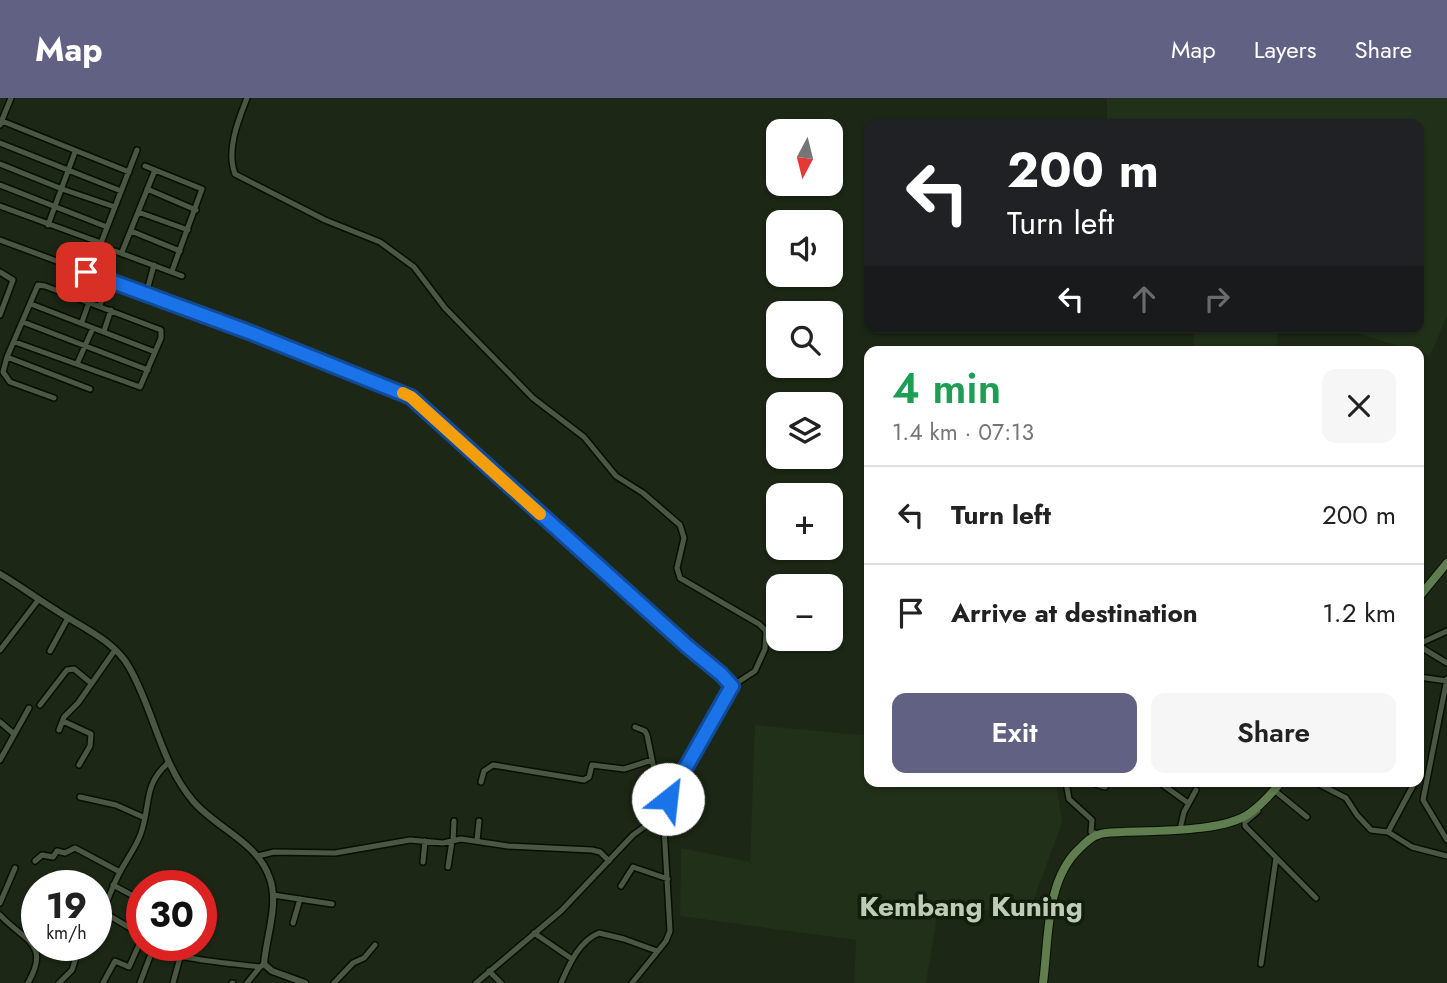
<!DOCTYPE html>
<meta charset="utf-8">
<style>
:root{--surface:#fff;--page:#f6f6f6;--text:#222;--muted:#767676;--line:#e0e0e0;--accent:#616183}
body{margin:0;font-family:Jost,sans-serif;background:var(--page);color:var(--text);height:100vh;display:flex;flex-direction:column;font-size:26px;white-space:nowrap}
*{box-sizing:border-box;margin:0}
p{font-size:23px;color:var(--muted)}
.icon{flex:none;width:38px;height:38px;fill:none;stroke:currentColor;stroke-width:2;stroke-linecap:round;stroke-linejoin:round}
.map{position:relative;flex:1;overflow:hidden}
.sheet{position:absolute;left:864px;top:248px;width:560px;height:441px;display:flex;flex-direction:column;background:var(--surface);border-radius:14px;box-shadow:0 2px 5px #0004}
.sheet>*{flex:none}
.top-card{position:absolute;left:864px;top:21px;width:560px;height:214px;border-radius:14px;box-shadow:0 2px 5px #0004;background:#202124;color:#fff;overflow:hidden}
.needle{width:46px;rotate:187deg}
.tools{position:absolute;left:766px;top:21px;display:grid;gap:14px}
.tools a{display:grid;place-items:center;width:77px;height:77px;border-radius:14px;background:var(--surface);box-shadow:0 2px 5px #0004;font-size:35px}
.speed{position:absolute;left:21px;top:772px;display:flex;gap:14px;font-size:35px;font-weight:700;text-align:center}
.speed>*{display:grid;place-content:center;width:91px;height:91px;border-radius:50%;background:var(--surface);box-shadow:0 2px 5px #0004;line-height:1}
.speed small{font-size:18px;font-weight:400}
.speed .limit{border:10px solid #d22;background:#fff;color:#111}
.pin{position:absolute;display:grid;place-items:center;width:60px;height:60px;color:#fff;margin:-30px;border-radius:14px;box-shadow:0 4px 10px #0006}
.me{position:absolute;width:77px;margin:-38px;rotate:29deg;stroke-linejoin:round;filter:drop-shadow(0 0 5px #0008)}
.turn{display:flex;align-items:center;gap:24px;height:147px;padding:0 28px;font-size:32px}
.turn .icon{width:91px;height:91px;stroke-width:2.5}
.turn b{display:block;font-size:49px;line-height:60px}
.lanes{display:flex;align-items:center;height:66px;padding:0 28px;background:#0003;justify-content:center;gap:35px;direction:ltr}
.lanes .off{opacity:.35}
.round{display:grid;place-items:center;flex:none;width:74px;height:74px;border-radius:14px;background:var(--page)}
.head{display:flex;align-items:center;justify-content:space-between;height:119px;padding:0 28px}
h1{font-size:42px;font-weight:600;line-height:52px;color:#1e9e55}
.primary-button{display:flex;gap:14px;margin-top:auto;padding:14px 28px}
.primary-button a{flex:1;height:80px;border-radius:14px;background:var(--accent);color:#fff;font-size:28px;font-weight:600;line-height:80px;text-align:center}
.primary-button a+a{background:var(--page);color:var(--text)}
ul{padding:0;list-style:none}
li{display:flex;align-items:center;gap:21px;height:98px;padding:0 28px;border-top:2px solid var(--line)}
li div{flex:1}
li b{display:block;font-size:26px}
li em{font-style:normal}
header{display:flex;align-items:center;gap:42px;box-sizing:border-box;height:98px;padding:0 35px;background:var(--accent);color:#fff}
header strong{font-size:33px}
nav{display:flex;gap:38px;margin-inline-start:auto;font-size:24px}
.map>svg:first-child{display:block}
.built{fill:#213018}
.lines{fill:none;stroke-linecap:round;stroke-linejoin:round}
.minor-casing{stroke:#061002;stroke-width:8}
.tertiary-casing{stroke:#061002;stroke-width:9}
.primary-casing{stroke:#061002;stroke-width:10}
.minor{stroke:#4a5843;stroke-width:5}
.tertiary{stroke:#4a5843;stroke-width:6}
.primary{stroke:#5f7d4e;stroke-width:8}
.route-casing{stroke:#114b97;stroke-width:18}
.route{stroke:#1a73e8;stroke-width:12}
.slow{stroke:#f59e0b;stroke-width:12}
.labels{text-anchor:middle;stroke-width:7;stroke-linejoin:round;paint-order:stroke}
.quarter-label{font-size:28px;font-weight:bold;fill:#bdcdb5;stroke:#121e0c}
</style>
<header>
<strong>Map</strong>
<nav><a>Map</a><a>Layers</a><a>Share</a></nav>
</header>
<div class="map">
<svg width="1447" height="885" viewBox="0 0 1447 885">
<rect width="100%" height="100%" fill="#1c2715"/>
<path class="built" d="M 1107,0 L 1447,0 L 1447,218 L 1430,258 L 1338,229 L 1419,229 L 1419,26 L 1107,26 Z
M 1194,229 L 1278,229 L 1277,254 L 1193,254 Z
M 755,627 L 870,638 L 870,684 L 1056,684 L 1062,725 L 1028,817 L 939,807 L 926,885 L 854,885 L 856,842 L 680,818 L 681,750 L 750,764 Z"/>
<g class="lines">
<g class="minor-casing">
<path id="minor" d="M 247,0 C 238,23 226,52 235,76 L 325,122 L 380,144 L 414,169 L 445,210 L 533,300 L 584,339 L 616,378 L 643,395 L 680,427 L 684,440 L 677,470 L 680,480 L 759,526 L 766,533 L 765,551 L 755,573 L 732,588 L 663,712 L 670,833 L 666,843 L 632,885
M 2,23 L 129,74
M 0,27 L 11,0
M 0,45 L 121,93
M 0,66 L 62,91 L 115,109
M 145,68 L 202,91 L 172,173
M 0,87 L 107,129
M 147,91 L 196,112
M 0,108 L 101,145 L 137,52
M 138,114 L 188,132
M 48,127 L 75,54
M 131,133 L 180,153
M 0,142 L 240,231 L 411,299 L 732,588
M 115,153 L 182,178
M 122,154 L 155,72
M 0,174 L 13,182 L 0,217
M 146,196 L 154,167
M 31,206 L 155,254
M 100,207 L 109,183
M 23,224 L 148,272
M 82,224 L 89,204
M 104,233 L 111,212
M 15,244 L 140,289 L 161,240 L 161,232 L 45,188 L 38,187 L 7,259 L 3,274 L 10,284 L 54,300
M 7,259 L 90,291
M 77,266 L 93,230
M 1419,546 L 1447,533
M 1419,548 L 1447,565
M 0,552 L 39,501
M 50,553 L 68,520
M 1419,579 L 1447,583
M 1447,581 L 1423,702 L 1447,742
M 40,607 L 67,572 L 74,571 L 91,585
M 63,623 L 91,636 L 90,648 L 79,667
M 0,624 L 14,636
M 635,629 L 645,633 L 647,637 L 662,710
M 59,632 L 64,619 L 78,605 L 115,552
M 0,662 L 29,610
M 481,684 L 484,673 L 493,667 L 584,682 L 589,679 L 592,667 L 624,671 L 652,662
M 1066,684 L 1069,701 L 1092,722 L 1091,734 L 1099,736
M 1089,684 L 1105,689 L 1109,684
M 1159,684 L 1188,705
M 1315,684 L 1346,700 L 1357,717 L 1371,732 L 1388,734 L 1412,749 L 1447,758
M 1274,692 L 1307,719
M 80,699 L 116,707 L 145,720
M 1258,713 L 1245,724 L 1245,728 L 1316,800
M 1180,731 L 1184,714 L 1196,692
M 1388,734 L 1415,684
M 453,743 L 454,723
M 477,743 L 479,723
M 258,758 L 274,754 L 335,755 L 410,742 L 443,745 L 461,741 L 508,748 L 592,752 L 600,754 L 609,763
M 35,763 L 42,757 L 53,759 L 57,753 L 65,755 L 75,750 L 120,774
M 423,764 L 425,743
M 448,769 L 452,743
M 113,787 L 139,801
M 621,788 L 633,769 L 668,781
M 273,797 L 332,806
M 0,805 L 15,770
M 103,814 L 142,837
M 0,817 C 24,843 51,845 28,885
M 96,823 C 107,809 110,793 118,778 C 125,763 136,750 141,735 C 151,706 143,687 168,665
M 293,825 L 300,801
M 534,835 L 572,861
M 153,847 C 166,861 238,866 260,869 L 264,866
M 1261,866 L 1276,760
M 489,873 L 501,885
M 59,885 L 72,872 L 80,847
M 103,885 L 115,863 L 129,869 L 142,840
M 140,885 L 154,848
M 173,885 L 181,856
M 232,885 L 233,885
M 247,885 L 260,869
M 334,885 L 353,865 L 364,860 L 375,847
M 476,885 L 561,813 L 633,737 L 662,716
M 561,885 C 569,867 579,843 599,835 L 624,841 L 657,853"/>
</g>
<g class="tertiary-casing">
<path id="tertiary" d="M 0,476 C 19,487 36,500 54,511 C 79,528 114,542 129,569 C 154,612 160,664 193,703 C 217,731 258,744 270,781 C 279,807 266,839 264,866 L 272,873 L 305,885"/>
</g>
<g class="primary-casing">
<path id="primary" d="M 1419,499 L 1447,465
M 1043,885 C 1049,842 1045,783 1079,751 C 1087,743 1094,736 1106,735 C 1143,732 1222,736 1250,715 C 1261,707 1272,695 1281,684"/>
</g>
<use href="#minor" class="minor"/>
<use href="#tertiary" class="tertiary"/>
<use href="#primary" class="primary"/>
</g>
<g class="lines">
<g class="route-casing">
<path id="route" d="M 86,174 L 249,234 L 411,299 L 688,549 L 721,576 L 732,588 L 668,701"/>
</g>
<use href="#route" class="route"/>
<path class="slow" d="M 403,295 L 411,299 L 540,416"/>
</g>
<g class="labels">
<g class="quarter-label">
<text x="971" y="818">Kembang Kuning</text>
</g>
</g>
</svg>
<div class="tools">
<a><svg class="needle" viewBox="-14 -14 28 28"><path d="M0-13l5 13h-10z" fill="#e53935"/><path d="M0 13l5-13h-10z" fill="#767676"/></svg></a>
<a><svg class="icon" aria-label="sound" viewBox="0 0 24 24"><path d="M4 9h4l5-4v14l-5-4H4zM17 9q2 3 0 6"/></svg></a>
<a><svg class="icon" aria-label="search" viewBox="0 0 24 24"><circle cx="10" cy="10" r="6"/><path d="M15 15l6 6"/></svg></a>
<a><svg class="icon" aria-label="layers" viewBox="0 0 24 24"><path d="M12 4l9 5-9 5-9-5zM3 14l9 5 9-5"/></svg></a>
<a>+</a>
<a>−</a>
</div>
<div class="speed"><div>19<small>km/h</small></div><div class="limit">30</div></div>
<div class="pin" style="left:86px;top:174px;background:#d93025"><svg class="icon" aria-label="arrive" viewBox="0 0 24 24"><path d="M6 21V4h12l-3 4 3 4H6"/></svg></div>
<svg class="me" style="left:668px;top:701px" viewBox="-20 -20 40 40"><circle r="19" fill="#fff"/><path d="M0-13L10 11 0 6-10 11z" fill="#1a73e8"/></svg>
<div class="top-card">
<div class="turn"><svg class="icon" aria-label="left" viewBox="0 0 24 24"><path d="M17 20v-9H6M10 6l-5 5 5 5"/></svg><div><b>200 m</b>Turn left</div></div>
<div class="lanes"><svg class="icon" aria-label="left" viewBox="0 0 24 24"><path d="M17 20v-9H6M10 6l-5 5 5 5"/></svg><svg class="icon off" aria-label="ahead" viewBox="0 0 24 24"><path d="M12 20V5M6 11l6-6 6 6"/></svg><svg class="icon off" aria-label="right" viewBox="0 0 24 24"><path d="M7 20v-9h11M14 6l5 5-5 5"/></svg></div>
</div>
<section class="sheet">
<div class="head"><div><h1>4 min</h1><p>1.4 km · 07:13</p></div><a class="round"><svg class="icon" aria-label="close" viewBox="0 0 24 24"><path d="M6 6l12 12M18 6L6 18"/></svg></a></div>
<ul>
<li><svg class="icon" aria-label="left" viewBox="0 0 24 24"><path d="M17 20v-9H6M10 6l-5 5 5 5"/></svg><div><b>Turn left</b></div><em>200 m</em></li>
<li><svg class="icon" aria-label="arrive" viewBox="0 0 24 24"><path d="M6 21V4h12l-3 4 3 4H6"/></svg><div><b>Arrive at destination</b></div><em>1.2 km</em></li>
</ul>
<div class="primary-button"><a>Exit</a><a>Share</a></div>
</section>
</div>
